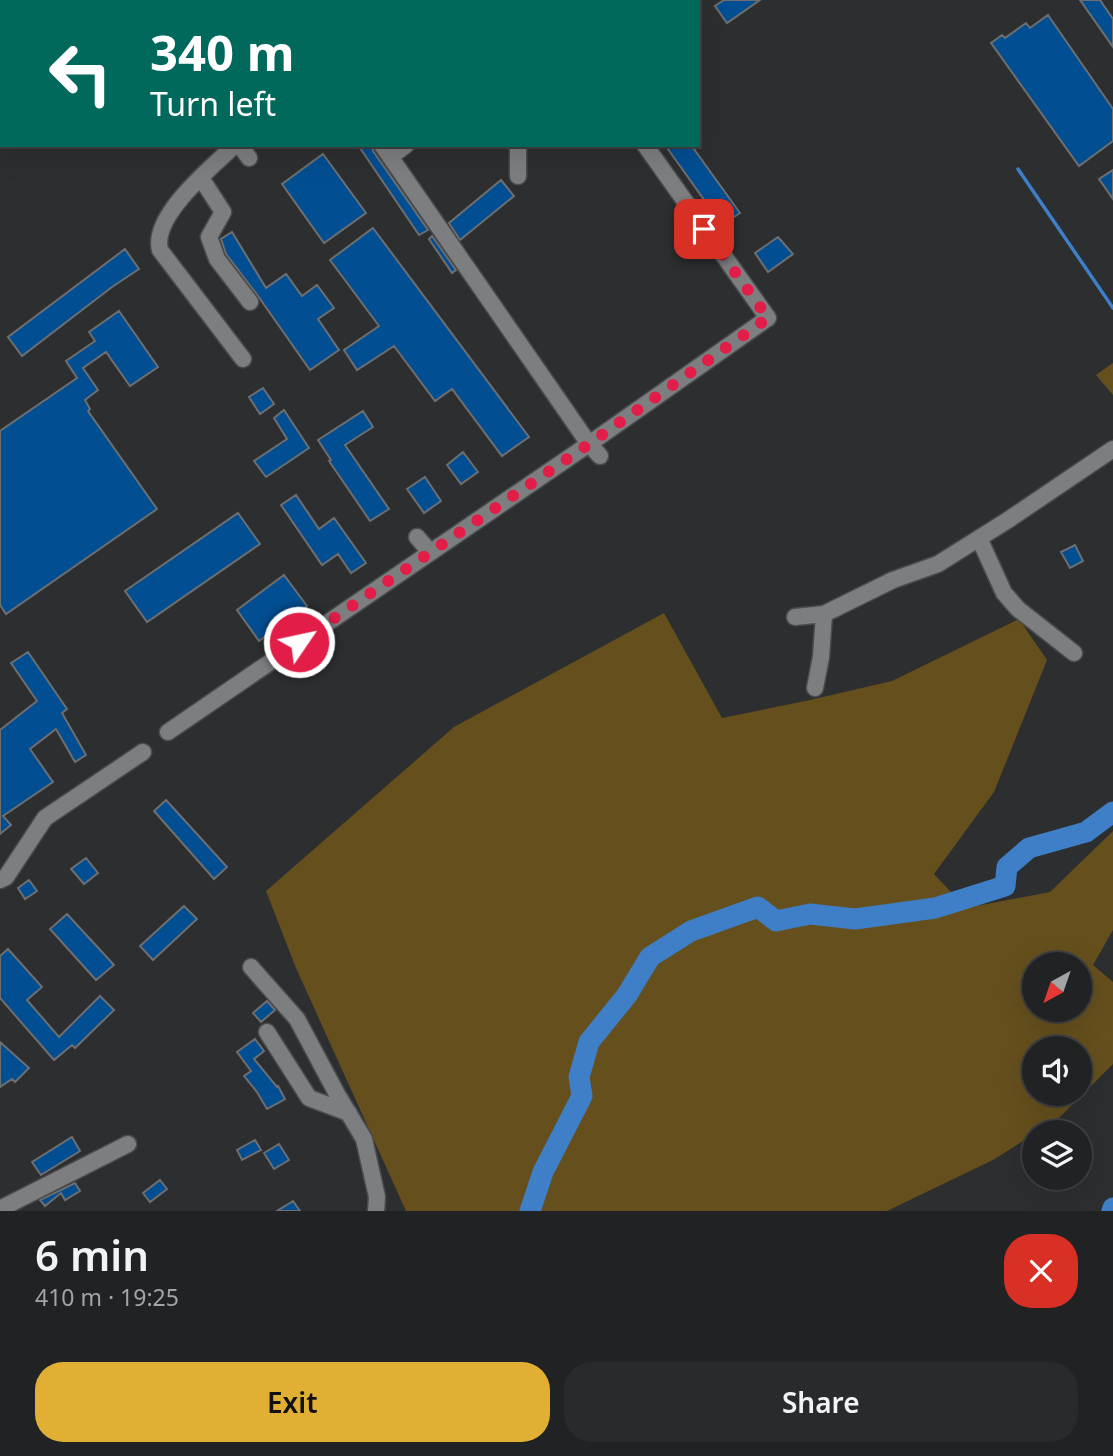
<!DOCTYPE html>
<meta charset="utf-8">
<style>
:root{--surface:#212224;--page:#292a2c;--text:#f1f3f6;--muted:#a2a4a6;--line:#3e3f41;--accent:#e1af34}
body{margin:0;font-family:"Noto Sans",sans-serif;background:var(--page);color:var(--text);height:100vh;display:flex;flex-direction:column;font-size:26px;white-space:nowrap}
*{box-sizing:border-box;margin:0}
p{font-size:23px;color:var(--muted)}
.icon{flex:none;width:38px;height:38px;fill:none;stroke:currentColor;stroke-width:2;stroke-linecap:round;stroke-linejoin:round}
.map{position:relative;height:1211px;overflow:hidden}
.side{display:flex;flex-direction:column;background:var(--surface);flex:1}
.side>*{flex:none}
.hud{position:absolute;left:0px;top:0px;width:700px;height:147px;box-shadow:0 7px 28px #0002,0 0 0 2px var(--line);background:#00695c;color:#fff;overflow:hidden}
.needle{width:46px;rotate:220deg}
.fabs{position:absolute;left:1022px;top:952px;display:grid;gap:14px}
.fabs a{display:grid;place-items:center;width:70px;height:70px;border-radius:50%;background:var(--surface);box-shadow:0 7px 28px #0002,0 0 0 2px var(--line);font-size:35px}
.pin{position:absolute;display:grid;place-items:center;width:60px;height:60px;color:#fff;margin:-30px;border-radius:14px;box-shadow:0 4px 10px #0006}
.me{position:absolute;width:77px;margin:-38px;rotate:56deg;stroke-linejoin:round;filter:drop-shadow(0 0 5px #0008)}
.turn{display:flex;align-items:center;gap:24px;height:147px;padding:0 35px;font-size:32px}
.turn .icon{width:91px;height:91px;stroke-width:2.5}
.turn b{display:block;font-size:49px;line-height:60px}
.round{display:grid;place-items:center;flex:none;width:74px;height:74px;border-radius:28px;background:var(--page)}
.summary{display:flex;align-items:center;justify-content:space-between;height:119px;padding:0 35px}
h1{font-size:42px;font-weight:600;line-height:52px}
.primary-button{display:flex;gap:14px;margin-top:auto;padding:14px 35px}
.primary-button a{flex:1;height:80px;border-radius:28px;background:var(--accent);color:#111;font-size:28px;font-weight:600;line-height:80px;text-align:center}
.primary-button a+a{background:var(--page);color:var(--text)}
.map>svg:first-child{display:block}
.green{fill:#654f1d;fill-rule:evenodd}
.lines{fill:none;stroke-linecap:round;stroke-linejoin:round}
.stream{stroke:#3e7fc7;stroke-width:3.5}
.river{stroke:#3e7fc7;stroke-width:21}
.building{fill:#024e92;stroke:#6c6e70;stroke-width:2}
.minor-casing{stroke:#4b4c4e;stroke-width:19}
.major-casing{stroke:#4b4c4e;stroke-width:24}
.minor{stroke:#7c7e80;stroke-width:16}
.major{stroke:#9f8b5a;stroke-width:21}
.route{stroke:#e11d48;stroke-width:12;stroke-dasharray:0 21.6}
</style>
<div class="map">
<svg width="1113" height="1211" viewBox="0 0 1113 1211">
<rect width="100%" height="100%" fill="#2c2e30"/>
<path class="green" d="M 1113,363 L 1113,395 L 1096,375 Z
M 664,613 L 722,718 L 810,700 L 892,681 L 1019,619 L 1047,660 L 994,792 L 934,874 L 966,908 L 1050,892 L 1113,831 L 1113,930 L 1093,965 L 1113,982 L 1113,1064 L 1059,1118 L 1034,1132 L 1034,1134 L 993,1160 L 887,1211 L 406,1211 L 296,968 L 266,891 L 454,727 ZM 1034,964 L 1080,964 L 1080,1010 L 1034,1010 ZM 1034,1048 L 1080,1048 L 1080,1094 L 1034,1094 Z"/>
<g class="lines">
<path class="stream" d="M 1018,169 L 1113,308"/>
<path class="river" d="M 530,1211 L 543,1172 L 582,1096 L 579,1077 L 589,1042 L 627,995 L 650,957 L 691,931 L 758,907 L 776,921 L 810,914 L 855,919 L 935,908 L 1005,886 L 1007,867 L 1029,848 L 1086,832 L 1113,812
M 1112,1211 L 1113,1208"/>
</g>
<path class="building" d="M 724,0 L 760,0 L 727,23 L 715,6 Z
M 1080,0 L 1100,0 L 1113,19 L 1113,47 Z
M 1048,15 L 1113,109 L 1113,141 L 1079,166 L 991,43 L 1002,35 L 1005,38 L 1026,23 L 1030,28 Z
M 358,145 L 372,145 L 373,151 L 428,230 L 419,235 Z
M 665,145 L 691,145 L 740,213 L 722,225 Z
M 323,154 L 366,213 L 324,243 L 282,184 Z
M 1113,170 L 1113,199 L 1099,179 Z
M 501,180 L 514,196 L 460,240 L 449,223 Z
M 373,228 L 529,437 L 502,456 L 452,389 L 435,401 L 394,346 L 357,370 L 344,350 L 379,326 L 330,260 Z
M 232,232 L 266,288 L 286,274 L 302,296 L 317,285 L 334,308 L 318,319 L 339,350 L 310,370 L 258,296 L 226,254 L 221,239 Z
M 432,236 L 456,270 L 452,273 L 429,239 Z
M 778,237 L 793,254 L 768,272 L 755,253 Z
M 125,249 L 139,269 L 112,287 L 22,356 L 8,337 Z
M 119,311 L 158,367 L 130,386 L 106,352 L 83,368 L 98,390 L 85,400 L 90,409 L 88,411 L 157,509 L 6,614 L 0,605 L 0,431 L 77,378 L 66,361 L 95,341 L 89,332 Z
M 263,388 L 274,404 L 260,414 L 249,397 Z
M 284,410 L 309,448 L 266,477 L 254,461 L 287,439 L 274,418 Z
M 363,411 L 373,427 L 345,445 L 389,509 L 370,521 L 329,461 L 331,460 L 318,440 Z
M 463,452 L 478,472 L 461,484 L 447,465 Z
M 425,477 L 441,501 L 424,513 L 407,489 Z
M 296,495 L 319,529 L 334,518 L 366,563 L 351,573 L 338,554 L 322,565 L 281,505 Z
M 238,513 L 260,544 L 147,622 L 125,591 Z
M 1075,545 L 1083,561 L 1070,568 L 1061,552 Z
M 284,575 L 307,606 L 259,641 L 237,610 Z
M 28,652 L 67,709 L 62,713 L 86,755 L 75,762 L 56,729 L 30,749 L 53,782 L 3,816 L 11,825 L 0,834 L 0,730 L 37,701 L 11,663 Z
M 166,800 L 227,867 L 214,879 L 154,811 Z
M 86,858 L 98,873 L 84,884 L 71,869 Z
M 29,880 L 37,891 L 25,899 L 18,888 Z
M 184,906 L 197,919 L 153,960 L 140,946 Z
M 67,914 L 114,965 L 96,980 L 50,929 Z
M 8,949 L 42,987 L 27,1000 L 59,1037 L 100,996 L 114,1010 L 75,1048 L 72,1045 L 54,1060 L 0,998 L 0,956 Z
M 267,1001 L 275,1010 L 261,1022 L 253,1013 Z
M 255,1039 L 264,1051 L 254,1059 L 277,1087 L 278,1086 L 285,1099 L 267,1109 L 257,1092 L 244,1076 L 251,1071 L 237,1052 Z
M 0,1042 L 29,1068 L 15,1082 L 12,1079 L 0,1087 Z
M 72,1137 L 80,1151 L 41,1175 L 32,1162 Z
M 255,1140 L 261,1150 L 242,1160 L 237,1150 Z
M 279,1144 L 289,1160 L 274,1169 L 264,1153 Z
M 160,1180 L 167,1189 L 150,1202 L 143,1193 Z
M 75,1183 L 80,1191 L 65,1200 L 61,1193 L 45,1206 L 40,1200 Z
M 293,1201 L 300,1211 L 277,1211 Z"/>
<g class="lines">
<g class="minor-casing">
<path id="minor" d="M 254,0 L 256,2
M 541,0 L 543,2
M 360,2 L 363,0
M 235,145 C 212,167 151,216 160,250 L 243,359
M 240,145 L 249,158
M 382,145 L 589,444 L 600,456
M 518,145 L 518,176
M 390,157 L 406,145
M 201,178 L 223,212 L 209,237 L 217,259 L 250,302
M 417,537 L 430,552
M 979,538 L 1004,593 L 1018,609 L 1074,653
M 795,617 L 824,614 L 893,580 L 938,564 L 1008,520 L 1113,449
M 815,688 L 821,657 L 824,614
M 168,732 L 589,444 L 768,318 L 645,145
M 0,880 L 6,877 L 45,818 L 143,752
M 251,967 L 297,1019 L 337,1094 L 364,1139 L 377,1197 L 376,1211
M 267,1032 L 309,1098 L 349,1113
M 0,1209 L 128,1144"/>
</g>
<g class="major-casing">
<path id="major" d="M 26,0 L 27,2
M 196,2 L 199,0
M 0,137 L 2,136"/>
</g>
<use href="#minor" class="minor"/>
<use href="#major" class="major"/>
</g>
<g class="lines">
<path class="route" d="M 299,642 L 589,444 L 768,318 L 704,229"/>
</g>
</svg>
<div class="fabs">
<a><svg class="needle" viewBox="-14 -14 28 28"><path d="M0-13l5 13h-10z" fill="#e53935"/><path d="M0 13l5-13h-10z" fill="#a2a4a6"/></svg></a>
<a><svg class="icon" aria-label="sound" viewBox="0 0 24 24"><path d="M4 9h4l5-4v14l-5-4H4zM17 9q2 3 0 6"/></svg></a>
<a><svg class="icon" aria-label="layers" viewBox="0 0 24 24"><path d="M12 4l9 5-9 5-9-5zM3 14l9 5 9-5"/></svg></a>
</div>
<div class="pin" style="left:704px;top:229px;background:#d93025"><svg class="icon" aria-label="arrive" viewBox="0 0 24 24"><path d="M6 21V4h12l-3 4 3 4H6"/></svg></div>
<svg class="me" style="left:299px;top:642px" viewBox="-20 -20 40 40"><circle r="17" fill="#e11d48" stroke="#fff" stroke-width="3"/><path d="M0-11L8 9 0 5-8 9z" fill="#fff"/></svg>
<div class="hud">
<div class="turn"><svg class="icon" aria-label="left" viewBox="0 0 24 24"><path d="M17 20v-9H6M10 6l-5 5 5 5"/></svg><div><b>340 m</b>Turn left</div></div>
</div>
</div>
<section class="side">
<div class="summary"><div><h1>6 min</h1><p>410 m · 19:25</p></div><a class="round" style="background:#d93025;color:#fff"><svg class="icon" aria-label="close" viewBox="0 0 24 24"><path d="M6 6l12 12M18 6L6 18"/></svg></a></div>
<div class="primary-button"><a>Exit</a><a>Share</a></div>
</section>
